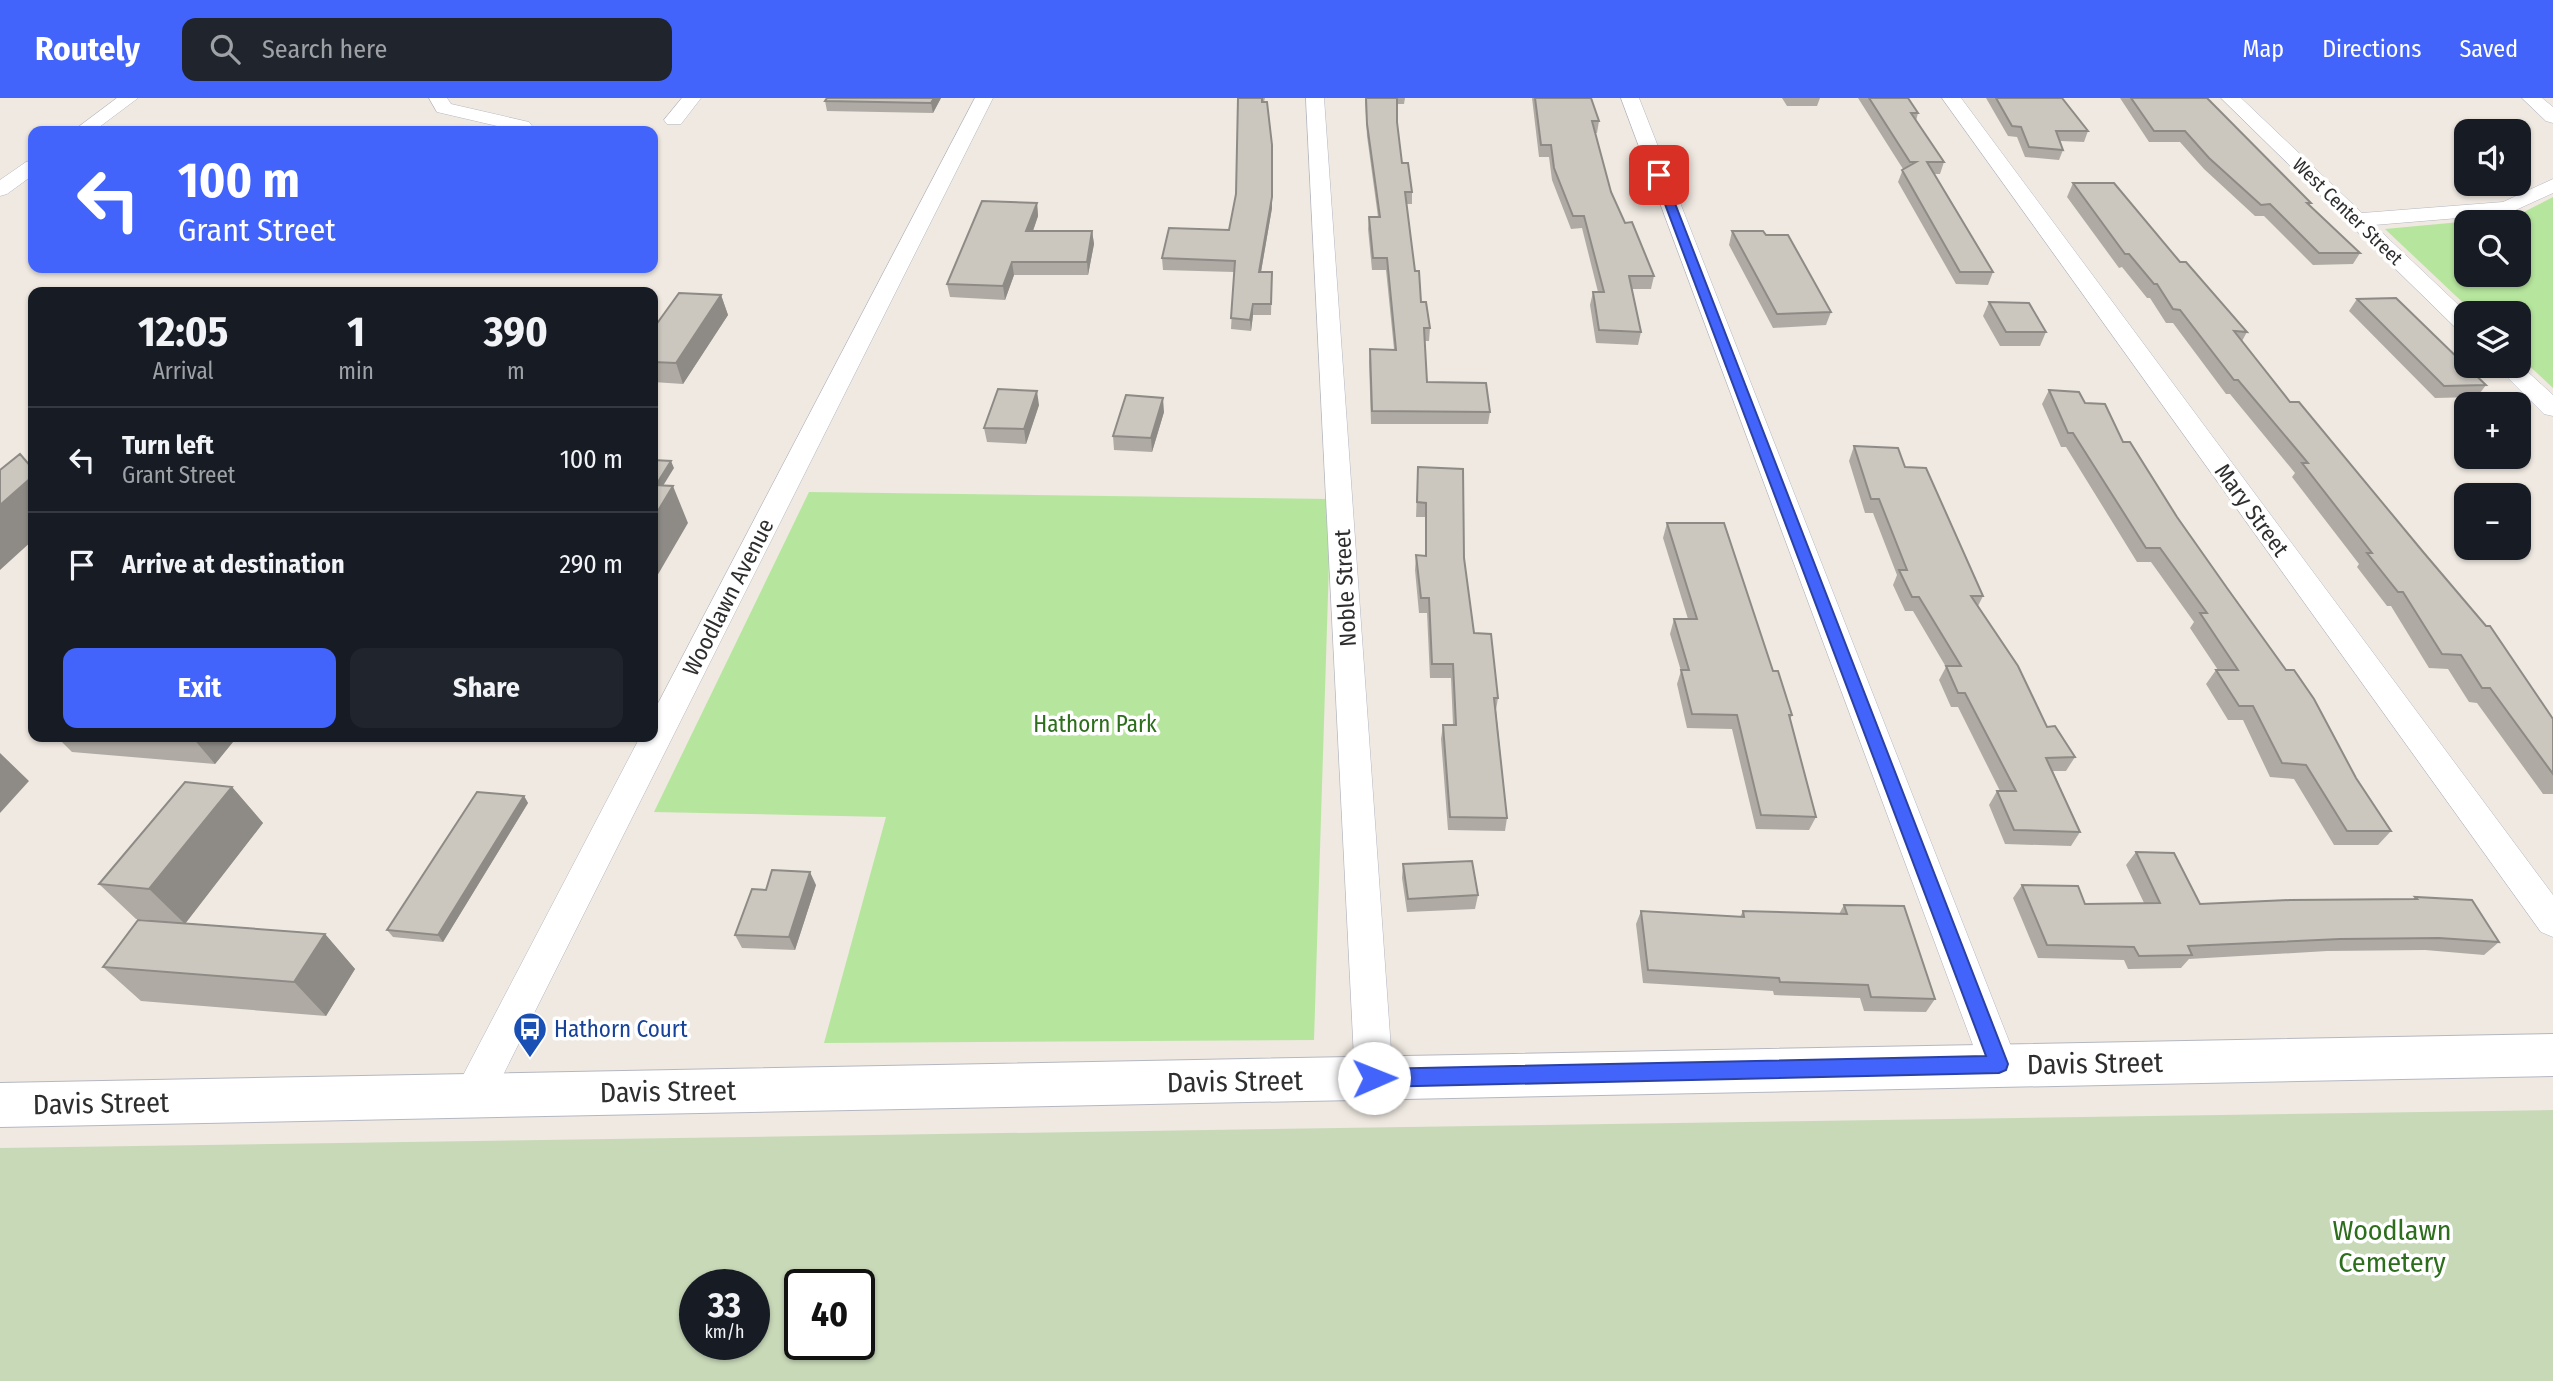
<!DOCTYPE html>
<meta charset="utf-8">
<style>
:root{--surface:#171b24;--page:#20242c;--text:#f1f3f6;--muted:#9ea1a6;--line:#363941;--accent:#4264fb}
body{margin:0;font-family:"Fira Sans Condensed",sans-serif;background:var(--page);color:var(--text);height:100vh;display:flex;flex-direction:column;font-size:26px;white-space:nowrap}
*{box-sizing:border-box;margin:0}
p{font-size:23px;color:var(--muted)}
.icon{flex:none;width:38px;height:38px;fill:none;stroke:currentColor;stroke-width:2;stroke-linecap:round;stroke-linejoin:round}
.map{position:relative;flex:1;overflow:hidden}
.side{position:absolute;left:28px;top:189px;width:630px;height:455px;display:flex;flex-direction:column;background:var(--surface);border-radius:14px;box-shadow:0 2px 5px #0004}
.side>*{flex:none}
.guide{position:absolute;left:28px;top:28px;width:630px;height:147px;border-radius:14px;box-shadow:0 2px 5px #0004;background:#4264fb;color:#fff;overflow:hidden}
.controls{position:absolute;left:2454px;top:21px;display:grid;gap:14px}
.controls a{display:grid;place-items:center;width:77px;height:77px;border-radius:14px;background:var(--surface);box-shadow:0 2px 5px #0004;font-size:35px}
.speed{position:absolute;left:679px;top:1171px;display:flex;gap:14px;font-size:35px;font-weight:700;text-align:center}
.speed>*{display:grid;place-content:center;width:91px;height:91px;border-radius:50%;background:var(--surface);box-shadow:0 2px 5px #0004;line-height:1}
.speed small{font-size:18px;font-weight:400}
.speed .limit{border:4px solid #111;border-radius:10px;background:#fff;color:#111}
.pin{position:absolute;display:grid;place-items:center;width:60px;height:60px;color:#fff;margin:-30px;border-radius:14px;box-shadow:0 4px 10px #0006}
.me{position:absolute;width:77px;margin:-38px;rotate:89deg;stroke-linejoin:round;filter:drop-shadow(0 0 5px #0008)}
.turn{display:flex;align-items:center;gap:24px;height:147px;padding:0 35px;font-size:32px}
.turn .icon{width:91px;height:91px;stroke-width:2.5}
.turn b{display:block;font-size:49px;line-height:60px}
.eta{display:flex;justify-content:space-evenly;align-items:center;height:119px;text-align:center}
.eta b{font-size:42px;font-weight:700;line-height:49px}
.action{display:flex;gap:14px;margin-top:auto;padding:14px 35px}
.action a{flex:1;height:80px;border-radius:14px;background:var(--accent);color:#fff;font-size:28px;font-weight:700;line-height:80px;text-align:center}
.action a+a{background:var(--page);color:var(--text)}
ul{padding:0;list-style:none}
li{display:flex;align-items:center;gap:21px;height:105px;padding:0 35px;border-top:2px solid var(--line)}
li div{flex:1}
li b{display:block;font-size:26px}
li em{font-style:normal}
header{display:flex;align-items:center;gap:42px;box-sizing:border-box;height:98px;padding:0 35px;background:var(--accent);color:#fff}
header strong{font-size:33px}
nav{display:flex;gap:38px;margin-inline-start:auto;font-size:24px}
.search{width:490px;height:63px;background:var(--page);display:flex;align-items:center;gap:18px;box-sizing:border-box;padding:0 24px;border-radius:14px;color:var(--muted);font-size:26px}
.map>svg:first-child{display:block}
.green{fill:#b6e59e;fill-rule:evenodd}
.cemetery{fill:#c8d9b8;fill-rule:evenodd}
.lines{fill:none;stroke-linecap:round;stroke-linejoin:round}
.street-casing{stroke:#b4b7c1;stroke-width:1}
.secondary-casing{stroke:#b4b7c1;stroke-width:2}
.street{fill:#fff;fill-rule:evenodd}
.secondary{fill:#fff;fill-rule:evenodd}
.wall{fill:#afaba4}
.shaded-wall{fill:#8e8b86}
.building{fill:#cbc7bf;stroke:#8e8b86;stroke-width:2}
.route{fill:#4264fb;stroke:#2b41a3;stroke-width:2}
.labels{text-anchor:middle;stroke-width:7;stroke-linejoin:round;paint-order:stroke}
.far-street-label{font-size:19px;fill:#2e2e2e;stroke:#fff}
.street-label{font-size:23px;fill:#2e2e2e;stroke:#fff}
.park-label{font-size:23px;fill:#2c6e1b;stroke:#fff}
.transit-label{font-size:23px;fill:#164399;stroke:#fff;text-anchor:start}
.near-street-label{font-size:28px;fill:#2e2e2e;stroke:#fff}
.near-park-label{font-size:28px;fill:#2c6e1b;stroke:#fff}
</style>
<header>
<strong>Routely</strong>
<div class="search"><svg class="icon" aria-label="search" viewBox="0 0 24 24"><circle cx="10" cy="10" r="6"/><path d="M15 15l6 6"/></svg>Search here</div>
<nav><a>Map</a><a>Directions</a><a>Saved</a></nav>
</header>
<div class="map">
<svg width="2553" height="1283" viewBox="0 0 2553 1283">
<rect width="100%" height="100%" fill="#efe9e1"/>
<path class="green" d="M 2553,99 L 2553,290 L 2518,257 L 2518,215 L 2474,215 L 2385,131 L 2514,119 ZM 2466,124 L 2518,124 L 2518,177 L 2466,177 Z
M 809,394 L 1331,401 L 1314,942 L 824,945 L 886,719 L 654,714 Z"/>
<path class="cemetery" d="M 2553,1012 L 2553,1283 L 0,1283 L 0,1050 ZM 754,1186 L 754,1246 L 695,1246 L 695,1186 ZM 859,1186 L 859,1246 L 800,1246 L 800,1186 Z"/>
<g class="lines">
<g class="street-casing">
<path id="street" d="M 117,0 L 138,0 L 94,33 L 73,33 Z
M 429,0 L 447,0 L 451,6 L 529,24 L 532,28 L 528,33 L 509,33 L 510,31 L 437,14 Z
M 682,0 L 701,0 L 681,26 L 667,26 L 664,22 Z
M 975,0 L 993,0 L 487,1009 L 473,1015 L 459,1009 L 454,997 L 459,985 L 640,639 L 653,639 L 653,615 Z
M 1306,0 L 1324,0 L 1393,980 L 1388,992 L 1374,997 L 1360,992 L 1355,980 Z
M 1621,0 L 1639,0 L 2018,966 L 2012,978 L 1999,983 L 1986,978 L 1980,966 Z
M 1942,0 L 1961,0 L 2553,797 L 2553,839 L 2541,834 Z
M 2221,0 L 2241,0 L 2362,115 L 2503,104 L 2553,81 L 2553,95 L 2507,116 L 2374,127 L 2467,215 L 2466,234 L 2458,232 Z
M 2522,0 L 2542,0 L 2553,9 L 2553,25 L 2546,23 Z
M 33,62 L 33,77 L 7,96 L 0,98 L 0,82 L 26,64 Z
M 2518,265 L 2553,297 L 2553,318 L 2544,316 L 2496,268 L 2518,268 Z"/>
</g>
<g class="secondary-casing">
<path id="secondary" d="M 2553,936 L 2553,978 L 0,1029 L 0,985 Z"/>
</g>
<use href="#street" class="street"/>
<use href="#secondary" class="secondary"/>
</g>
<path class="wall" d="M 827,0 L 941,0 L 933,15 L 827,13 L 825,3 Z
M 1238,0 L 1265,0 L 1264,4 L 1272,110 L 1261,174 L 1272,174 L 1271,217 L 1253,217 L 1251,233 L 1231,231 L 1234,174 L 1163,172 L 1162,160 L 1229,132 L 1236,96 Z
M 1365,0 L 1405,0 L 1404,6 L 1397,6 L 1397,24 L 1402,65 L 1412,94 L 1412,106 L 1406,106 L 1415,173 L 1421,204 L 1430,230 L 1429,243 L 1425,243 L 1427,284 L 1490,314 L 1488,326 L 1371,326 L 1369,264 L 1370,251 L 1394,251 L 1386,172 L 1372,172 L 1368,131 L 1369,119 L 1378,119 L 1367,38 Z
M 1532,0 L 1591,0 L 1599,23 L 1597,35 L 1595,35 L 1611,94 L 1625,125 L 1654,178 L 1651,191 L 1632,191 L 1641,234 L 1638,247 L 1596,245 L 1590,207 L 1593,194 L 1598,194 L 1582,130 L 1571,131 L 1552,82 L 1549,59 L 1539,59 Z
M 1782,0 L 1820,0 L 1817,8 L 1787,8 Z
M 1858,0 L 1908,0 L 1918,15 L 1916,23 L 1944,64 L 1940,76 L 1934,76 L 1993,174 L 1988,187 L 1956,186 L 1898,84 L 1903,71 Z
M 1986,0 L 2062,0 L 2088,33 L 2084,44 L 2060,43 L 2063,52 L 2059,62 L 2025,59 L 2017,39 L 2008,38 Z
M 2120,0 L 2207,0 L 2311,105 L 2309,107 L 2360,155 L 2353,166 L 2313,167 L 2264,118 L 2255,118 L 2204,71 L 2180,44 L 2149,44 Z
M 2073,85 L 2180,164 L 2247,234 L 2242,243 L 2290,304 L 2553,621 L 2553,696 L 2543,696 L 2477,605 L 2469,604 L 2448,571 L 2429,570 L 2391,508 L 2387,508 L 2357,469 L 2359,466 L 2292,379 L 2295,375 L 2230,296 L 2226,296 L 2173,225 L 2166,225 L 2150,200 L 2147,200 L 2122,169 L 2119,170 L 2067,99 Z
M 1037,105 L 1038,118 L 1033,133 L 1092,133 L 1094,146 L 1088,177 L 1014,177 L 1005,202 L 950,199 L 947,186 Z
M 1732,133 L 1766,137 L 1831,214 L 1826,227 L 1773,230 L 1729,147 Z
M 721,197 L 728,217 L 683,286 L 653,284 L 653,231 Z
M 2357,201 L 2486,287 L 2477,299 L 2435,300 L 2349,213 Z
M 1989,204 L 2046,234 L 2040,248 L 2000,248 L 1983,218 Z
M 2049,292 L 2085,305 L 2123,344 L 2177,419 L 2356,680 L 2391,733 L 2378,747 L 2334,747 L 2294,681 L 2270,679 L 2243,622 L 2228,622 L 2206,586 L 2216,572 L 2218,572 L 2190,530 L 2194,524 L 2151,464 L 2137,464 L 2066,349 L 2061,349 L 2042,306 Z
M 1039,307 L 1026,346 L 987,344 L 984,330 Z
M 1164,314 L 1152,354 L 1114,352 L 1113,338 Z
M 1854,348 L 1905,369 L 1983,498 L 1978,508 L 2047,629 L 2075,659 L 2066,673 L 2053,673 L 2080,734 L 2071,748 L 2005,746 L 1989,707 L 1997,693 L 2000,693 L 1958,609 L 1951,609 L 1939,582 L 1946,569 L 1913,513 L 1905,513 L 1893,487 L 1897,477 L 1873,415 L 1865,415 L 1849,363 Z
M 1418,369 L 1464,460 L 1474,535 L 1498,600 L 1496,612 L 1507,720 L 1505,733 L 1448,732 L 1441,641 L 1443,627 L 1453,627 L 1451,580 L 1430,580 L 1427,515 L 1419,515 L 1415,472 L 1416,457 L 1425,458 L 1425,419 L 1416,419 Z
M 1667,425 L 1773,573 L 1792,617 L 1790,622 L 1816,719 L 1809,732 L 1756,731 L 1732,631 L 1687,630 L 1677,586 L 1681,573 L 1670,536 L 1674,521 L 1688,521 L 1663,440 Z
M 57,639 L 237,639 L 215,666 L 72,654 Z
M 232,689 L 263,725 L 185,825 L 325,836 L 355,871 L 326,918 L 141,903 L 103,869 L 150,822 L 136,821 L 99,786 Z
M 524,698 L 528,705 L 443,844 L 393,839 L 387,832 Z
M 2136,754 L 2200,806 L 2413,801 L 2415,799 L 2499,844 L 2484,857 L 2425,852 L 2327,853 L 2189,861 L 2181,870 L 2128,871 L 2124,862 L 2038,860 L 2013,800 L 2022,787 L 2085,806 L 2144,805 L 2126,767 Z
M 1403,766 L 1478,797 L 1475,811 L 1407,814 L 1402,780 Z
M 816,787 L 795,852 L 742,850 L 735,837 L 766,792 Z
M 1844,807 L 1935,901 L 1926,914 L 1864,913 L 1860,900 L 1774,897 L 1773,893 L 1643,885 L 1636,826 L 1641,813 L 1740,819 L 1743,813 L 1839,816 Z"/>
<path class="shaded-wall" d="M 934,0 L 941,0 L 933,15 L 931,5 Z
M 1272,47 L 1272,110 L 1259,185 L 1259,174 Z
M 1037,105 L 1038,118 L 1028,147 L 1026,133 Z
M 1092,133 L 1094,146 L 1088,177 L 1087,164 Z
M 1012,164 L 1014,177 L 1005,202 L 1003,188 Z
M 721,197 L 728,217 L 683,286 L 676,265 Z
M 1253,206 L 1253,217 L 1251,233 L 1250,222 Z
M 1037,293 L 1039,307 L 1026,346 L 1024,331 Z
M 1163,300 L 1164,314 L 1152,354 L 1151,340 Z
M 671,363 L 674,370 L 658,396 L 655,389 Z
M 33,378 L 33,442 L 0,472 L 0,407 Z
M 673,388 L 688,425 L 653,485 L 653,421 Z
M 192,639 L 237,639 L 215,666 Z
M 0,655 L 29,683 L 0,715 Z
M 232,689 L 263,725 L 185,826 L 149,791 Z
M 524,698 L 528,705 L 443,844 L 438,837 Z
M 810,774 L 816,787 L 795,852 L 789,839 Z
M 325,836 L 355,871 L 326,918 L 294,884 Z"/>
<path class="building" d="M 827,0 L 934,0 L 931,5 L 825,3 Z
M 1238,0 L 1262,0 L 1262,4 L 1267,4 L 1272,47 L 1272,99 L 1259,174 L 1272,174 L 1271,206 L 1253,206 L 1250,222 L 1231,220 L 1235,163 L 1162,160 L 1169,130 L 1229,132 L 1236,96 Z
M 1366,0 L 1397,0 L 1397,24 L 1402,65 L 1408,65 L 1412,94 L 1405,94 L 1415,173 L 1419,173 L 1421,204 L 1426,204 L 1430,230 L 1424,230 L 1427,284 L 1486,285 L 1490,314 L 1372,313 L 1370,251 L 1396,252 L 1387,160 L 1373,160 L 1369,119 L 1380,119 L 1367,26 Z
M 1535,0 L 1591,0 L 1599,23 L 1592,23 L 1611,94 L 1625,125 L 1632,124 L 1654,178 L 1629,178 L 1641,234 L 1599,232 L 1593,194 L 1604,194 L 1584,118 L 1573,118 L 1554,70 L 1551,47 L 1541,47 Z
M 1869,0 L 1908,0 L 1918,15 L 1911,15 L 1944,64 L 1927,64 L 1993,174 L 1960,174 L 1902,72 L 1916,64 L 1910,64 Z
M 1996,0 L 2062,0 L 2088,33 L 2056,33 L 2063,52 L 2029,49 L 2021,29 L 2012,28 Z
M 2131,0 L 2207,0 L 2311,105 L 2307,105 L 2360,155 L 2319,155 L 2270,106 L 2261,107 L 2209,60 L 2185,33 L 2154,33 Z
M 2073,85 L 2114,85 L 2180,164 L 2186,164 L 2247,234 L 2234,233 L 2290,304 L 2299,304 L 2424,455 L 2486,528 L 2490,528 L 2553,621 L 2553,676 L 2490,590 L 2482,590 L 2461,557 L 2442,556 L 2403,494 L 2398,494 L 2367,455 L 2372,455 L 2302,365 L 2308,365 L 2238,282 L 2234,282 L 2180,212 L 2173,211 L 2157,186 L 2154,186 L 2129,156 L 2125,156 Z
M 982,103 L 1037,105 L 1026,133 L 1092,133 L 1087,164 L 1012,164 L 1003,188 L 947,186 Z
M 1732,133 L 1763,133 L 1766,137 L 1788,137 L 1831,214 L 1777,216 Z
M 679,195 L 721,197 L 676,265 L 653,264 L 653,231 Z
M 2396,200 L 2466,268 L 2486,287 L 2444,288 L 2357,201 Z
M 1989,204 L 2029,205 L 2046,234 L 2006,234 Z
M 998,291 L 1037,293 L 1024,331 L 984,330 Z
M 2049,292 L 2079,294 L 2085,305 L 2105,306 L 2123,344 L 2130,344 L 2177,419 L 2227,490 L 2286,572 L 2294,572 L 2314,601 L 2356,680 L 2391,733 L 2347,733 L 2306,667 L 2282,665 L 2253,608 L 2239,608 L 2216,572 L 2238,572 L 2200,515 L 2207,515 L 2160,450 L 2146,450 L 2073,335 L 2068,335 Z
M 1126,297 L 1163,300 L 1151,340 L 1113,338 Z
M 1854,348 L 1898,350 L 1905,369 L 1926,370 L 1983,498 L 1971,498 L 2018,568 L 2047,629 L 2055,628 L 2075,659 L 2046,660 L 2080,734 L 2014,732 L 1997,693 L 2016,693 L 1965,595 L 1958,595 L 1946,568 L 1961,568 L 1919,499 L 1912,499 L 1899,472 L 1907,472 L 1879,401 L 1871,401 Z
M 20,356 L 33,371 L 33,378 L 0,407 L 0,372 Z
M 653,362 L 671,363 L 656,387 L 653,387 Z
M 1418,369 L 1463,371 L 1464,460 L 1474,535 L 1491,536 L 1498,600 L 1494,600 L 1507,720 L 1450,719 L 1443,627 L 1456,627 L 1453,566 L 1432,566 L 1429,500 L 1421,500 L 1416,457 L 1426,458 L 1426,405 L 1417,404 Z
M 653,387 L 673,388 L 653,421 Z
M 1667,425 L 1724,425 L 1773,573 L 1778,573 L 1792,617 L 1789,617 L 1816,719 L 1761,717 L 1737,617 L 1692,616 L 1681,572 L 1689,572 L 1674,521 L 1697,521 Z
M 185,684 L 232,689 L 149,791 L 99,786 Z
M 477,694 L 524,698 L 438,837 L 387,832 Z
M 2136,754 L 2174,755 L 2200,806 L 2290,802 L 2417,801 L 2415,799 L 2472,802 L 2499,844 L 2439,840 L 2340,841 L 2188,848 L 2192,857 L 2139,858 L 2134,849 L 2047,847 L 2022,787 L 2078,788 L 2085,806 L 2160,805 Z
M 1472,763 L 1478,797 L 1408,801 L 1403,766 Z
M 772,772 L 810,774 L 789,839 L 735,837 L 752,791 L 766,792 Z
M 1844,807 L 1904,808 L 1935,901 L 1871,899 L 1868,887 L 1780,884 L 1779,880 L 1648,872 L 1641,813 L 1744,819 L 1743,813 L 1847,816 Z
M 138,822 L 325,836 L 294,884 L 103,869 Z"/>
<path class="route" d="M 1656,75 L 1664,77 L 2008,966 L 2006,972 L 1999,975 L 1374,989 L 1368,986 L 1365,980 L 1368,974 L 1374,971 L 1986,958 L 1654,77 Z"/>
<defs>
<g id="bus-pin" transform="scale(1.75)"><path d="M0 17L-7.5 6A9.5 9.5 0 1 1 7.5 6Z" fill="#1a4fb4" stroke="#fff"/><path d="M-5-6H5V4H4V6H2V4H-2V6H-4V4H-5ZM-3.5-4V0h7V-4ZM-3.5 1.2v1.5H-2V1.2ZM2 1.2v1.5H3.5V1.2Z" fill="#fff"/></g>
</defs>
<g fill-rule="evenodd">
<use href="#bus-pin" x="530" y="931"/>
</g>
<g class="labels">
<g class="far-street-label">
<text transform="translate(2348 113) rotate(44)" y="7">West Center Street</text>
</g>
<g class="street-label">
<text transform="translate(2252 412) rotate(54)" y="8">Mary Street</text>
<text transform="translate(1345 490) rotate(-93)" y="8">Noble Street</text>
<text transform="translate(728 499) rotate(-63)" y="8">Woodlawn Avenue</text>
</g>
<g class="park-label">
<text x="1095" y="634">Hathorn Park</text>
</g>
<g class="transit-label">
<text x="554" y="939">Hathorn Court</text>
</g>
<g class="near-street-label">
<text transform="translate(2095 965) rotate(-1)" y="10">Davis Street</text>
<text transform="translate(1235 983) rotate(-1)" y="10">Davis Street</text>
<text transform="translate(668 993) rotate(-1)" y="10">Davis Street</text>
<text transform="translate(101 1005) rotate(-1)" y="10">Davis Street</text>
</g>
<g class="near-park-label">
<text x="2392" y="1142">Woodlawn<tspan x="2392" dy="32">Cemetery</tspan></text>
</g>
</g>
</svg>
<div class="controls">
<a><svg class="icon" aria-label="sound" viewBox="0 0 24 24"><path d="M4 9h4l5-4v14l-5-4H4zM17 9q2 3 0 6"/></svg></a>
<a><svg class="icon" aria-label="search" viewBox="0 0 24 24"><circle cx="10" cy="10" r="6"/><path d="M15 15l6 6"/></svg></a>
<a><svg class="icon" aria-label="layers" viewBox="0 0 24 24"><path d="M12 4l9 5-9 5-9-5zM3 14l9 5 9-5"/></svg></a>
<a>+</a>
<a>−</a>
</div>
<div class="speed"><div>33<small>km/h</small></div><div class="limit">40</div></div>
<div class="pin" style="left:1659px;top:77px;background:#d93025"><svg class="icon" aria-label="arrive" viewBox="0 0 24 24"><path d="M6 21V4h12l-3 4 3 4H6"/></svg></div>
<svg class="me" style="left:1374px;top:980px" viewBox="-20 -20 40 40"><circle r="19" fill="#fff"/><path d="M0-13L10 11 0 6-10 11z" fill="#4264fb"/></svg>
<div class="guide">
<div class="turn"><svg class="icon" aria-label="left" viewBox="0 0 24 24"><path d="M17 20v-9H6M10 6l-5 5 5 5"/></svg><div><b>100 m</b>Grant Street</div></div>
</div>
<section class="side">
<div class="eta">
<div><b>12:05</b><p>Arrival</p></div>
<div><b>1</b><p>min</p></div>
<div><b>390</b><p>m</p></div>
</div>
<ul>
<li><svg class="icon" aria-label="left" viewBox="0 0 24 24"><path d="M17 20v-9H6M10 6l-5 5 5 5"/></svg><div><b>Turn left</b><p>Grant Street</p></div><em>100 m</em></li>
<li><svg class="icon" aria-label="arrive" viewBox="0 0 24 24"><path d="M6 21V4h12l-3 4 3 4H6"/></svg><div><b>Arrive at destination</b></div><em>290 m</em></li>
</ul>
<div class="action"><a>Exit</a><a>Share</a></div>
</section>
</div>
